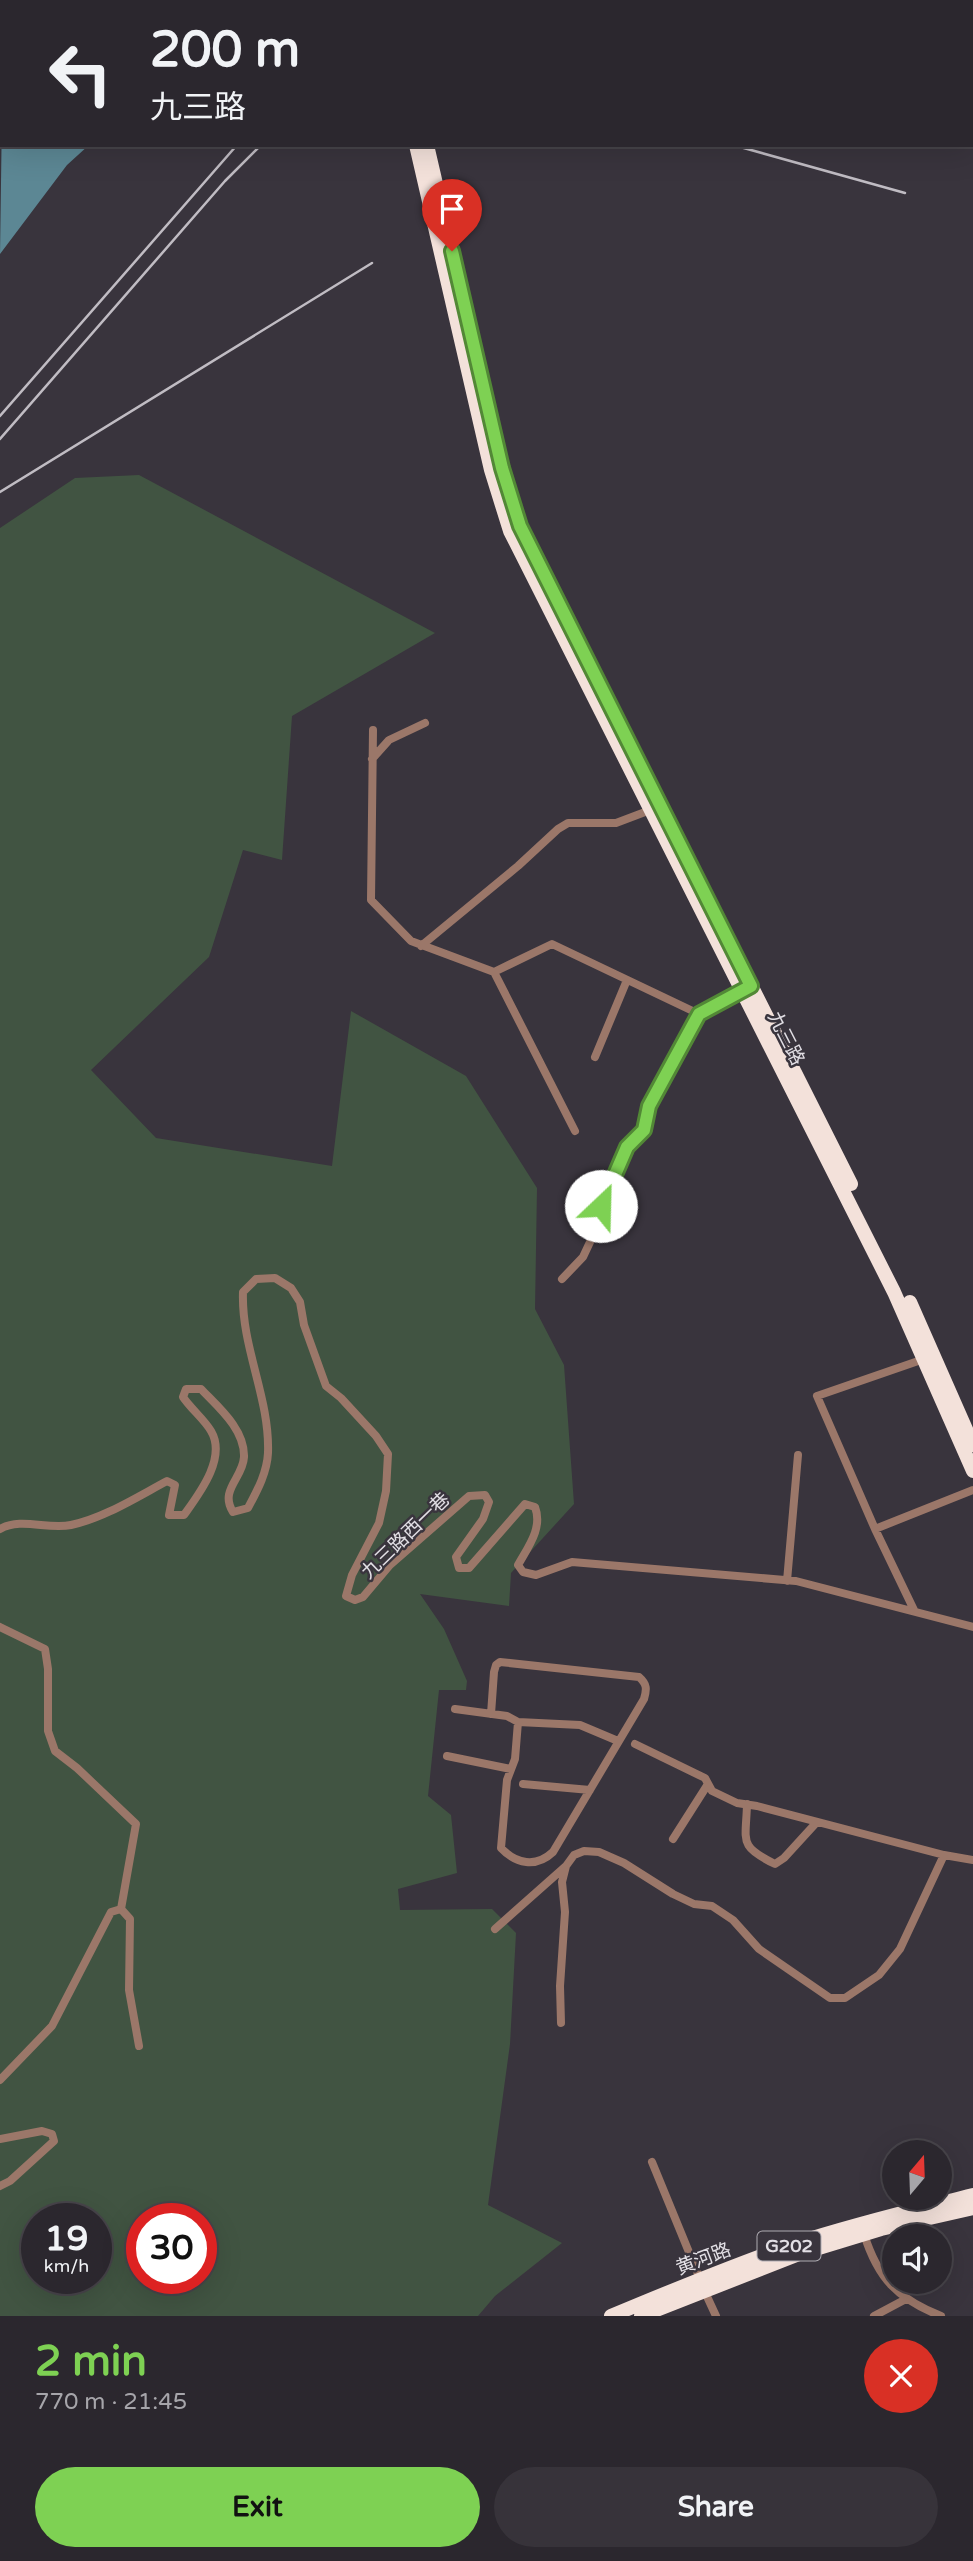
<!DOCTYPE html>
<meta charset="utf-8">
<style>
:root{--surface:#2b272e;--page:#37333a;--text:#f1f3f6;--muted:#a6a5aa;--line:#47444a;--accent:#7ed153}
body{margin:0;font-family:"Varela Round","Noto Sans SC",sans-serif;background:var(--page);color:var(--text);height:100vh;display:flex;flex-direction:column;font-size:26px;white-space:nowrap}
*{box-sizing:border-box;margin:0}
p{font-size:23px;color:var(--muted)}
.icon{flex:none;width:38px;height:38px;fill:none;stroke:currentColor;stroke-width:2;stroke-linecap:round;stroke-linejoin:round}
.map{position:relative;height:2316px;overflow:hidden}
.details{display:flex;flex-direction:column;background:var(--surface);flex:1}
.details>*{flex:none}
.banner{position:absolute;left:0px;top:0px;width:973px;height:147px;box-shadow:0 7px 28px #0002,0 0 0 2px var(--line);background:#2b272e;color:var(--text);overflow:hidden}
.needle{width:46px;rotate:19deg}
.tools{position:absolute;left:882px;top:2140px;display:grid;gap:14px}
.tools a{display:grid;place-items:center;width:70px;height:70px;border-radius:50%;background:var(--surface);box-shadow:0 7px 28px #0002,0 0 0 2px var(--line);font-size:35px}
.speed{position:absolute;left:21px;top:2203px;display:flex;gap:14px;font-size:35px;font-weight:700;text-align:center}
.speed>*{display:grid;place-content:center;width:91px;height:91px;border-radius:50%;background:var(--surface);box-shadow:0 7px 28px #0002,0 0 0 2px var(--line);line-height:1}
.speed small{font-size:18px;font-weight:400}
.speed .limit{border:10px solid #d22;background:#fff;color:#111}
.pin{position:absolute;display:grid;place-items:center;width:60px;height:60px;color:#fff;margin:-72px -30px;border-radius:50% 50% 50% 0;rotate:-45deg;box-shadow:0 0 7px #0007}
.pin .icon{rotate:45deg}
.me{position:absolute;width:77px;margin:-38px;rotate:24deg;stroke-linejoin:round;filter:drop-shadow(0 0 5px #0008)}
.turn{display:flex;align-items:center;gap:24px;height:147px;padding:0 35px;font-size:32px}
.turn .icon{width:91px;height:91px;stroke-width:2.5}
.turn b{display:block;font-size:49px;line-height:60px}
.round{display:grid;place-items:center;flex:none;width:74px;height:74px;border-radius:37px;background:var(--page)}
.summary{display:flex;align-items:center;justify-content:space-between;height:119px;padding:0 35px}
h1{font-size:42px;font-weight:700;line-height:52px;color:var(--accent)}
.primary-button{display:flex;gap:14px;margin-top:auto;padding:14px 35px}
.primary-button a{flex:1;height:80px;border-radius:42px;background:var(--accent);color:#111;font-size:28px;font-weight:700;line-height:80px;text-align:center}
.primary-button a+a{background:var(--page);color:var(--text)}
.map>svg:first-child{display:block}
.green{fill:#415442;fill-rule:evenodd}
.water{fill:#5c8794}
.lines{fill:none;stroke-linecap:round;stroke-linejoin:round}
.street{stroke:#9b7769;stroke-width:8}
.highway{stroke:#f3e1da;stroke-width:14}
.rail{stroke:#c0bcc3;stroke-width:2.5}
.route-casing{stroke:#528836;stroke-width:18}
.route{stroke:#7ed153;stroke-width:12}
.labels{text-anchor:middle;stroke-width:5;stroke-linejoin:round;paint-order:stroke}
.shield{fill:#39343d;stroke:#afacb3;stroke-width:2}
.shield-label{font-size:18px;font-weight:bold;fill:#e2dfe5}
.street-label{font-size:19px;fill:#e2dfe5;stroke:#39343d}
</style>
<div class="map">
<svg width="973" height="2316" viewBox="0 0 973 2316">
<rect width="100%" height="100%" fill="#39343d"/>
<path class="green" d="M 139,475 L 435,633 L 292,716 L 282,860 L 243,850 L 209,957 L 91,1070 L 156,1138 L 332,1166 L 351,1011 L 466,1076 L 537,1188 L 535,1309 L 564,1365 L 574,1504 L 511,1573 L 509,1606 L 420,1594 L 444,1629 L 467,1681 L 466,1690 L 439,1690 L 428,1796 L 451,1815 L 457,1873 L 398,1889 L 400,1910 L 492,1909 L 516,1933 L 510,2044 L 488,2205 L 562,2243 L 495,2296 L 478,2316 L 0,2316 L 0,528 L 75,478 ZM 37,2219 L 96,2219 L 96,2278 L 37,2278 ZM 142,2219 L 201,2219 L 201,2278 L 142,2278 Z"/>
<path class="water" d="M 2,112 L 2,145 L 89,145 L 67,165 L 0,254 Z"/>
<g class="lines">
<path class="street" d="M 373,730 L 371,900 L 411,941 L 494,972 L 552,944 L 699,1014
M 372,759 L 389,740 L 425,723
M 421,946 L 518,866 L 558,829 L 568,823 L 616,823 L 653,809
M 494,972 L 575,1131
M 595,1057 L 627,980
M 562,1279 L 583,1257 L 598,1225 L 604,1187 L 614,1177 L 627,1147 L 644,1130 L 649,1106 L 699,1014 L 745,990
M 0,1529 C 21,1517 48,1530 71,1525 C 104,1518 137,1497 167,1481 L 175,1485 L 169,1515 L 184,1515 C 199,1494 227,1458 211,1431 C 204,1419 191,1409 183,1397 L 186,1389 L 201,1389 C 218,1407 245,1429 244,1457 C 243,1478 219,1490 233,1512 L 248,1508 C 257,1491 267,1473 268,1453 C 270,1398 241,1347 243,1292 L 256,1279 L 275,1278 L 291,1288 L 300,1302 L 304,1325 L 326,1386 L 341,1398 L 376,1436 L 388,1454 L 386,1491 L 379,1523 L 352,1575 L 346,1596 L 355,1600 L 363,1597 L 390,1565 L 469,1496 L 485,1495 L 489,1502 L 483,1519 L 456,1557 L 459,1568 L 469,1568 L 525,1504 L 535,1507 C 543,1528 528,1547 518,1565 L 523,1572 L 536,1575 L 572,1562 L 796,1581 L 973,1627
M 875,1529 L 973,1490
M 787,1581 L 798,1455
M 914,1610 L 875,1529 L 817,1396 L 924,1359
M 0,1627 L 45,1649 L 48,1669 L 48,1731 L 55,1751 L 77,1768 L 136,1824 L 121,1909
M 455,1709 L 507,1716 L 518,1722 L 580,1725 L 618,1741
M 491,1714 L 494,1672 L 496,1665 L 500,1662 L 639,1677 C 647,1684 647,1689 644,1699 L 553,1852 C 536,1868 516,1864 501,1848 L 507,1780 L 515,1759 L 518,1722
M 635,1744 L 705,1778 L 712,1791 L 737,1803 L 757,1806 L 944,1855
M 447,1756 L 511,1769
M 523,1784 L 590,1790
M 747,1804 C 746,1842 738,1846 775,1864 L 784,1858 L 816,1823
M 673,1839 L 708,1784
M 121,1909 L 130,1919 L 129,1990 L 139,2046
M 495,1929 L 566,1866
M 561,2023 L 560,1986 L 565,1912 L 562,1882 L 566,1866 L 574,1855 L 584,1851 L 599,1852 L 624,1863 L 673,1894 L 694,1904 L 712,1906 L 733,1920 L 759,1949 L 830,1998 L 845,1998 L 879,1975 L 900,1949 L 944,1855 L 973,1860
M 0,2080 L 52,2026 L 111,1912 L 121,1909
M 0,2139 L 42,2131 L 52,2134 L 54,2141 L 10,2181 L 0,2186
M 652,2162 L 700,2279
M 864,2234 C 878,2279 898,2299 941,2316
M 704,2290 L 716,2316
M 874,2316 L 906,2299"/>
<path class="highway" d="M 382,0 L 382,2
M 392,0 L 393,2
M 416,145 L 491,470 L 510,531 L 894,1292 L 973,1471
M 427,145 L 502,468 L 520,526 L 851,1184
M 910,1302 L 973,1445
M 611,2316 C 673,2290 734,2265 797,2243 C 855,2224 914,2210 973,2195
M 641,2316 L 799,2254 L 881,2229 L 973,2208"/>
<path class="rail" d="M 359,2 L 360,0
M 733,145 L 905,193
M 0,416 L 237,145
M 0,439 L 225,181 L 261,145
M 0,492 L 372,263"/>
</g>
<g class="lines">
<g class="route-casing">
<path id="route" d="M 452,251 L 502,468 L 520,526 L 751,986 L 699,1014 L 649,1106 L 644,1130 L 627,1147 L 614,1177 L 604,1186 L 601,1206"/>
</g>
<use href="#route" class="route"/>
</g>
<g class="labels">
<rect class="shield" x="757.5" y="2231.5" width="63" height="29" rx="5"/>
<g class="shield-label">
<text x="789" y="2252">G202</text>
</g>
<g class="street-label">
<text transform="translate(787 1038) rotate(63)" y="7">九三路</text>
<text transform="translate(405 1535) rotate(-44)" y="7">九三路西一巷</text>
<text transform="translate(703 2258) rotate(-21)" y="7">黄河路</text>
</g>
</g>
</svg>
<div class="tools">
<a><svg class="needle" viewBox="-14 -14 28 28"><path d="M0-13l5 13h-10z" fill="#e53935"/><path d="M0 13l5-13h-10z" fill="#a6a5aa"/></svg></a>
<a><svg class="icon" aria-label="sound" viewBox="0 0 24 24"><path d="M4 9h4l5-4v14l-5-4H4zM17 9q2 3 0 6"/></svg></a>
</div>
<div class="speed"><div>19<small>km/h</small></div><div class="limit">30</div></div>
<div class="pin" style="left:452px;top:251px;background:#d93025"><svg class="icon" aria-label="arrive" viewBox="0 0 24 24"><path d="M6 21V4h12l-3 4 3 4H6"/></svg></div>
<svg class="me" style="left:601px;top:1206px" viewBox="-20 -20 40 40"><circle r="19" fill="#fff"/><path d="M0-13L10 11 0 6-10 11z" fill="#7ed153"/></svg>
<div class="banner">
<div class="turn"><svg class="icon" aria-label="left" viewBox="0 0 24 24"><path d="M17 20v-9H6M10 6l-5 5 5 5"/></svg><div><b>200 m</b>九三路</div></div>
</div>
</div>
<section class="details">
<div class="summary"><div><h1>2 min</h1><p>770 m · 21:45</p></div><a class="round" style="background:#d93025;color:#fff"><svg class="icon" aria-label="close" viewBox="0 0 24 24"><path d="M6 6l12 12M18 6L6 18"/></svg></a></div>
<div class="primary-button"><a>Exit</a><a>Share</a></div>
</section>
